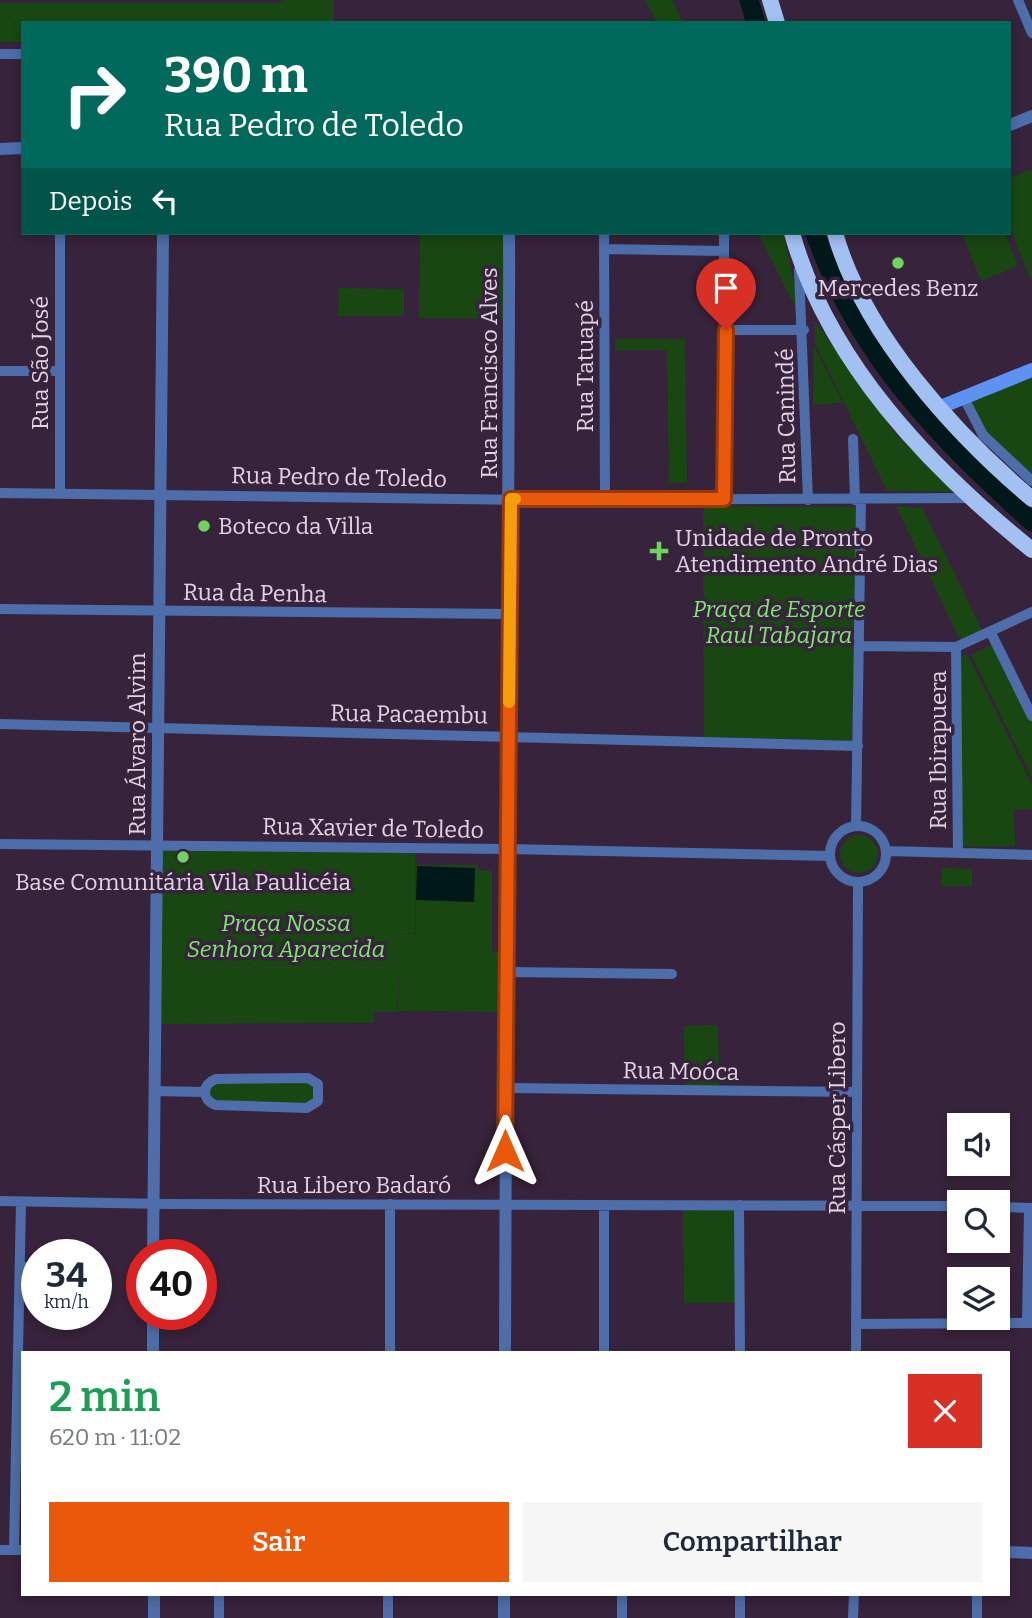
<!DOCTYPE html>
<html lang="pt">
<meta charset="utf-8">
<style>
:root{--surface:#fff;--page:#f6f6f7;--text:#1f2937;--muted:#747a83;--accent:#ea580c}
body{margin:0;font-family:Bitter,serif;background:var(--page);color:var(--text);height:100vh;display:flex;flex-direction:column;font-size:26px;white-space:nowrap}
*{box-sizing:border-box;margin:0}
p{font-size:23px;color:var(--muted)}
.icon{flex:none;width:38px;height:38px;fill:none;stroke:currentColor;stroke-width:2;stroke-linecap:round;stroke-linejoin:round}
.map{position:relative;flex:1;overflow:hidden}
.panel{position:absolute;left:21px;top:1351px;width:989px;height:245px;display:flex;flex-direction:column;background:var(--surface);border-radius:0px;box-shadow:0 4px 10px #0003}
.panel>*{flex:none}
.hud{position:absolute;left:21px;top:21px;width:990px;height:214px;border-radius:0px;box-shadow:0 4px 10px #0003;background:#00695c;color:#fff;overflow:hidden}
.buttons{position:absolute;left:947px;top:1113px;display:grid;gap:14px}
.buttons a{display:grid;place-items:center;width:63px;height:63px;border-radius:0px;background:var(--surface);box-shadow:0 4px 10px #0003;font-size:35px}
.speed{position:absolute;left:21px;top:1239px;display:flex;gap:14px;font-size:35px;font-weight:700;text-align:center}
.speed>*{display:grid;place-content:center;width:91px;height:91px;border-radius:50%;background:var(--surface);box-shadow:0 4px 10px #0003;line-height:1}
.speed small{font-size:18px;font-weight:400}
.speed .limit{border:10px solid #d22;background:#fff;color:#111}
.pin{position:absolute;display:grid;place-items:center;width:60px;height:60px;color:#fff;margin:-72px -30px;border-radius:50% 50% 50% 0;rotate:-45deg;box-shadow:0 0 7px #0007}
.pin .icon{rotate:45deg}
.me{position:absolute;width:77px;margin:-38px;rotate:0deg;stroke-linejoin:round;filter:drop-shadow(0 0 5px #0008)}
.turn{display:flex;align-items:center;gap:24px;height:147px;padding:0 28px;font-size:32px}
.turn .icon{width:91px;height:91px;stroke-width:2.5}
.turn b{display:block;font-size:49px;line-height:60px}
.then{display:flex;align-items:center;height:66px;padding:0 28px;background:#0003;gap:14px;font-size:26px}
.round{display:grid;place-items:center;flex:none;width:74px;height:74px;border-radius:0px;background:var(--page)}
.head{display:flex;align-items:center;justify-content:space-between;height:119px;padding:0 28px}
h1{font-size:42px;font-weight:600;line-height:52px;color:#1e9e55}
.action{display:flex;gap:14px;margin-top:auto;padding:14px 28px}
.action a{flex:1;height:80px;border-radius:0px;background:var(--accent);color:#fff;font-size:28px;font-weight:600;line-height:80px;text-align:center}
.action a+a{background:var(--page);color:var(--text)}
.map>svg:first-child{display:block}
.green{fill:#194712}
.water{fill:#001819}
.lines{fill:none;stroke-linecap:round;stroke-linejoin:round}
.river{stroke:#001819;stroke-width:19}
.minor{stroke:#4d6eaa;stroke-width:10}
.tertiary{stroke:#4d6eaa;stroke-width:12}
.secondary{stroke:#5d92f2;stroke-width:14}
.trunk{stroke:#a2c0f2;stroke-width:16}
.route-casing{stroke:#983908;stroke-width:18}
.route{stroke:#ea580c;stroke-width:12}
.slow{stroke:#f59e0b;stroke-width:12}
.poi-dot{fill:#6fd360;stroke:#37233b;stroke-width:2.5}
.labels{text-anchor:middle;stroke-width:7;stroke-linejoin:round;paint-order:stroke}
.poi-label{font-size:23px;fill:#e0d3e3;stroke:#37233b}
.street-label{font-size:23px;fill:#e0d3e3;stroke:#37233b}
.park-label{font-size:23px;font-style:italic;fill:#7bea6b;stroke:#37233b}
</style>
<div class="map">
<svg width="1032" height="1618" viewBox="0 0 1032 1618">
<rect width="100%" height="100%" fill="#37233b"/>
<path class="green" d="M 283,0 L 334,0 L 334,23 L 23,23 L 23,42 L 0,42 L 0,3 L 279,3 Z
M 645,0 L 672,0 L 683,23 L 657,23 Z
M 1032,169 L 1032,279 L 1030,279 L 1010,228 L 1010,178 Z
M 420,233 L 505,233 L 504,319 L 419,318 Z
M 758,233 L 783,233 L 799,305 L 793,303 Z
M 962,233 L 1005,233 L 1018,266 L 981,281 Z
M 339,288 L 404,289 L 404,316 L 338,316 Z
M 815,321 L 897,436 L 956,492 L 887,491 L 815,343 Z
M 615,339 L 685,339 L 687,483 L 669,483 L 667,350 L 615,350 Z
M 814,346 L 843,403 L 813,405 Z
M 1032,373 L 1032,475 L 986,433 L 967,399 Z
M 703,506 L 856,507 L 852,741 L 704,737 Z
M 896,506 L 922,508 L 982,630 L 960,640 Z
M 993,644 L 1032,721 L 1032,778 L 971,655 Z
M 967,654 L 1032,785 L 1032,809 L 1014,810 L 1015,846 L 961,847 L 959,658 Z
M840 854a19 19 0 1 1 38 0a19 19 0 1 1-38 0Z
M 159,848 L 415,850 L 415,933 L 400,934 L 416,934 L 416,865 L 478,865 L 478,870 L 492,871 L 492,951 L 503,952 L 503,1012 L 398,1011 L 399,973 L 397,1012 L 374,1012 L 374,1023 L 158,1024 Z
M 942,868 L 972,869 L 972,886 L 942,886 Z
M 718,1025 L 719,1088 L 685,1088 L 684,1026 Z
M 209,1083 L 315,1083 L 315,1103 L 209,1103 Z
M 736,1208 L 737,1303 L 684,1303 L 683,1209 Z"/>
<path class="water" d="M 417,866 L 475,868 L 474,902 L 416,900 Z"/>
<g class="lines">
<path class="river" d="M 749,0 L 756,23
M 815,233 C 857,355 938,437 1032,522"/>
<path class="minor" d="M 1018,0 L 1032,33
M 0,54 L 23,54
M 60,233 L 60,494
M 604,233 L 605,500
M 604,249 L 724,251
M 799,270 L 808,500
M 726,330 L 804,330
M 0,371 L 60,371
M 964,398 L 983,435 L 1032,481
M 853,439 L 855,500
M 0,493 L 536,500 L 972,498
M 724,499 L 724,233
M 0,609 L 510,614
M 991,633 L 1032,716
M 859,646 L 956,647 L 1032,612
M 956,647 L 958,853
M 0,724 L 858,746
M830 854a28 28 0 1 1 56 0a28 28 0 1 1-56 0Z
M 856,826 L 861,500
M 0,844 L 506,849 L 830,856
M 887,851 L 1032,855
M 505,972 L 672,974
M 308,1078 L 318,1084 L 318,1101 L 307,1108 L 215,1105 C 201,1099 202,1084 216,1079 Z
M 505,1088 L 857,1092
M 154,1091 L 204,1092
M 0,1201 L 166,1204 L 959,1206
M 739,1205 L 740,1353
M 998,1207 L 1032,1208
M 20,1267 L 37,1267
M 1027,1323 L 1029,1208
M 856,1324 L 1032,1323
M 390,1353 L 390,1204
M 604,1353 L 604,1206
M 856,1353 L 858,883
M 0,1550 L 23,1550
M 14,1550 L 21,1202
M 219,1618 L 219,1594
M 388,1618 L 388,1594
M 622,1618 L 622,1594
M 740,1618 L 740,1594
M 853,1618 L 854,1594
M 977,1618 L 977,1594"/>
<path class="tertiary" d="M 1010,125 L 1032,116
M 0,149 L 23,148
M 153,1255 L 163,233
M 153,1314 L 153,1353
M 505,1353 C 506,979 511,606 509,233
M 1008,1552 L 1032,1553
M 504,1594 L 504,1618
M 154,1618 L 154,1594"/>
<path class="secondary" d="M 938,408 L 1032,370"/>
<path class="trunk" d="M 770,0 L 777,23
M 792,233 C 828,362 930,468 1032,550
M 835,233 C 863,333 954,433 1032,499"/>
</g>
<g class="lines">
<g class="route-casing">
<path id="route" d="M 505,1151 L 511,499 L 724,499 L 726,330"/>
</g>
<use href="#route" class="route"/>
<path class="slow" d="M 509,702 L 511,499 L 515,499"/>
</g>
<g class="poi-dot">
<circle cx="898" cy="263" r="7"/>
<circle cx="204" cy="526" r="7"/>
<path d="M655.5 540.5h7v7h7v7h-7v7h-7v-7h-7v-7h7z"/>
<circle cx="183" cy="857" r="7"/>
</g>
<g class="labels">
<g class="poi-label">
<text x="898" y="296">Mercedes Benz</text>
<text x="218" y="534" text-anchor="start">Boteco da Villa</text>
<text x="675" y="546" text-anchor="start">Unidade de Pronto<tspan x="675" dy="26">Atendimento André Dias</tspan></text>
<text x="183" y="890">Base Comunitária Vila Paulicéia</text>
</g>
<g class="street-label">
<text transform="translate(40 363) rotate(-90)" y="8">Rua São José</text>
<text transform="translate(585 366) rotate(-90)" y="8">Rua Tatuapé</text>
<text transform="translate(489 373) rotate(-90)" y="8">Rua Francisco Alves</text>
<text transform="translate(786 416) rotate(-91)" y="8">Rua Canindé</text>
<text transform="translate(339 477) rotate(1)" y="8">Rua Pedro de Toledo</text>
<text transform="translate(255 593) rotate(1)" y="8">Rua da Penha</text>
<text transform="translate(409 714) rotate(1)" y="8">Rua Pacaembu</text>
<text transform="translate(137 744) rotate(-90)" y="8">Rua Álvaro Alvim</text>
<text transform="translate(938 750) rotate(-90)" y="8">Rua Ibirapuera</text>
<text transform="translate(373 828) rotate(1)" y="8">Rua Xavier de Toledo</text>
<text transform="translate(681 1071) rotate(1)" y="8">Rua Moóca</text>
<text transform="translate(837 1118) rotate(-90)" y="8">Rua Cásper Libero</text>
<text x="354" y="1193">Rua Libero Badaró</text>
</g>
<g class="park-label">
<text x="779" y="617">Praça de Esporte<tspan x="779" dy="26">Raul Tabajara</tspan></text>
<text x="286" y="931">Praça Nossa<tspan x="286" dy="26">Senhora Aparecida</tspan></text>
</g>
</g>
</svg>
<div class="buttons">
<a><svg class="icon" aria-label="sound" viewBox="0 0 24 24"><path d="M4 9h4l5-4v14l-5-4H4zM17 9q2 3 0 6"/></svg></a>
<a><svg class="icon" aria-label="search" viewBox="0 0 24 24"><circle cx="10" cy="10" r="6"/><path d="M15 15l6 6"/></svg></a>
<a><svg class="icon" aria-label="layers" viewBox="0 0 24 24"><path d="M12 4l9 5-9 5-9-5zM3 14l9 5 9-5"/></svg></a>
</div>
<div class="speed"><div>34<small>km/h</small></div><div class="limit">40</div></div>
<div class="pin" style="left:726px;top:330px;background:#d93025"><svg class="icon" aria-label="arrive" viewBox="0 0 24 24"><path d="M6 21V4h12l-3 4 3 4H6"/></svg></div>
<svg class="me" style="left:505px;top:1151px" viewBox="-20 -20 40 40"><path d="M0-17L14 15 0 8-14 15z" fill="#ea580c" stroke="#fff" stroke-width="4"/></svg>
<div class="hud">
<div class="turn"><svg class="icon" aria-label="right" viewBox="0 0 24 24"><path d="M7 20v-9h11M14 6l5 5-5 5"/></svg><div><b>390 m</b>Rua Pedro de Toledo</div></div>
<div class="then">Depois<svg class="icon" aria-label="left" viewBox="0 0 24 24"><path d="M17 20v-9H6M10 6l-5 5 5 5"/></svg></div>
</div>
<section class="panel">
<div class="head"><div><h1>2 min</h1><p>620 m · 11:02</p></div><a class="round" style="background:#d93025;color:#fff"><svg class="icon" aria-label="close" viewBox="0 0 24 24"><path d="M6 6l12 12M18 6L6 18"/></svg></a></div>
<div class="action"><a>Sair</a><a>Compartilhar</a></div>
</section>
</div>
